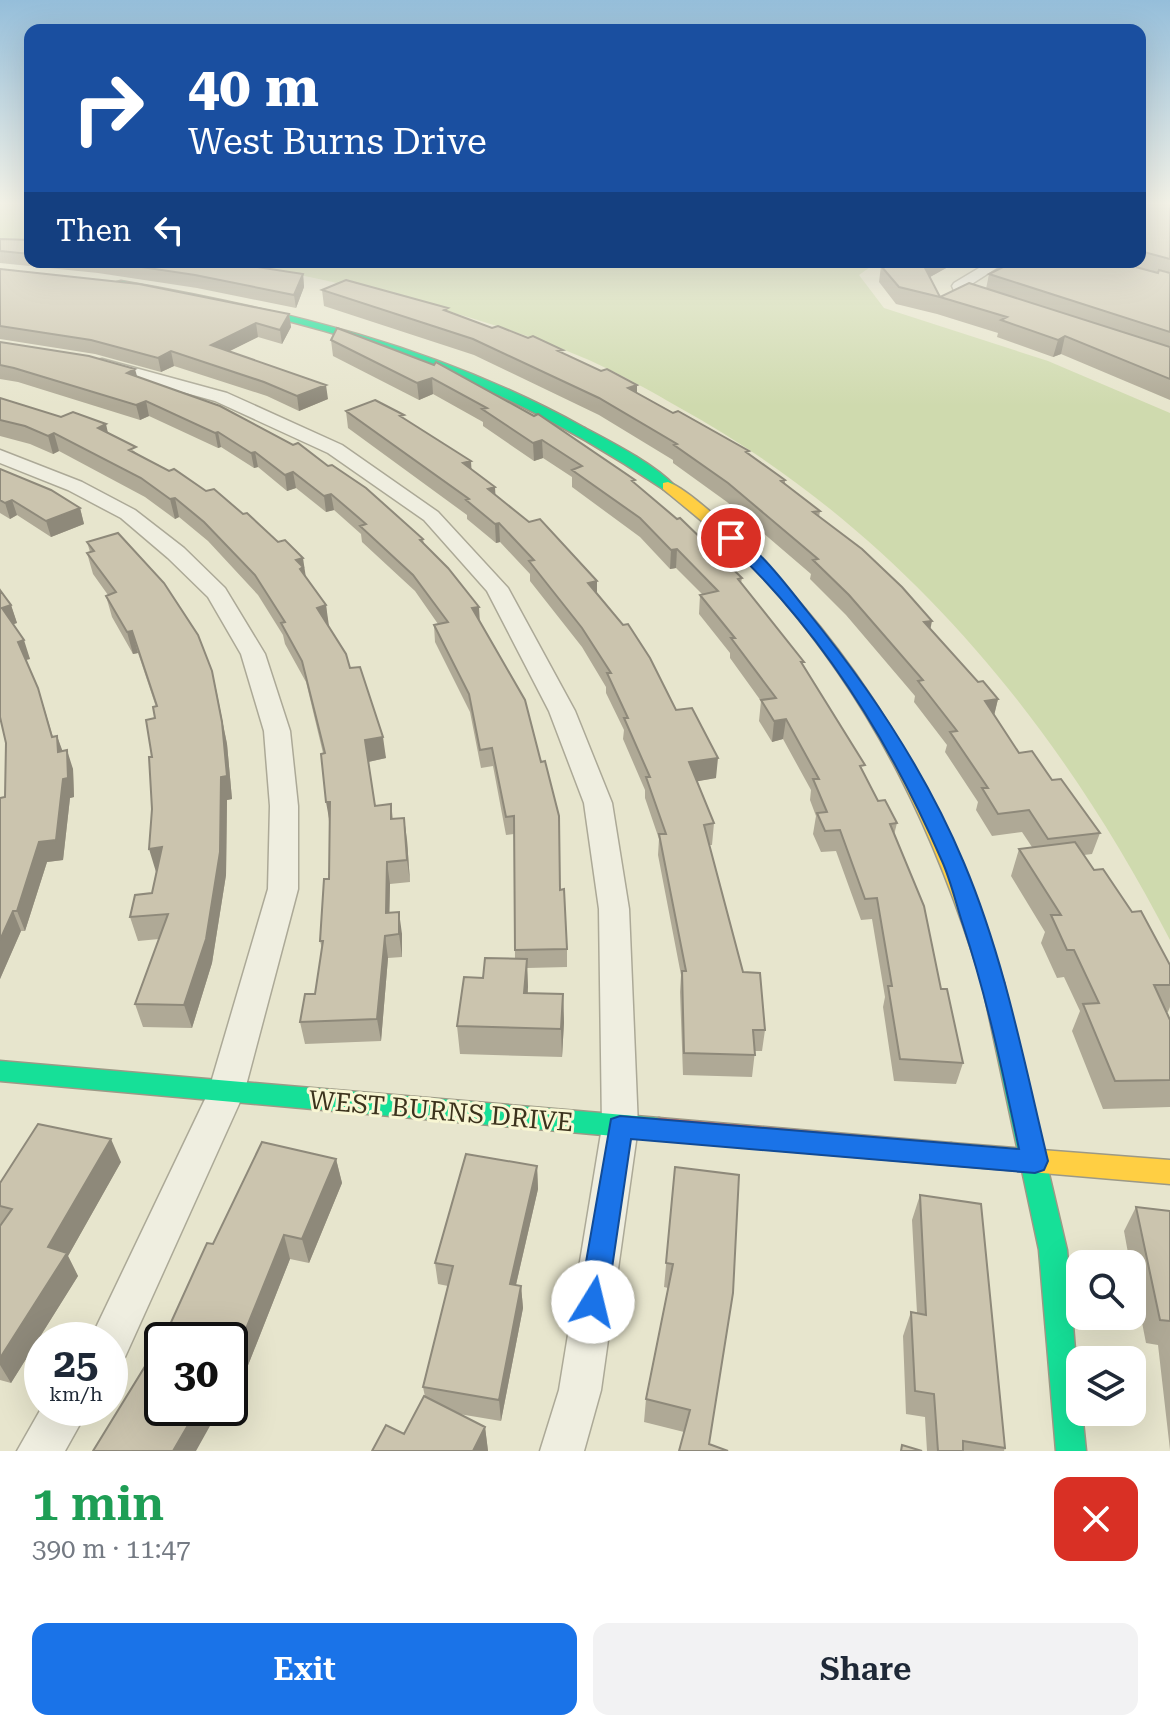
<!DOCTYPE html>
<meta charset="utf-8">
<style>
:root{--surface:#fff;--page:#f2f2f3;--text:#1f2937;--muted:#747a83;--accent:#1a73e8}
body{margin:0;font-family:"Roboto Serif",serif;background:var(--page);color:var(--text);height:100vh;display:flex;flex-direction:column;font-size:30px;white-space:nowrap}
*{box-sizing:border-box;margin:0}
p{font-size:26px;color:var(--muted)}
.icon{flex:none;width:44px;height:44px;fill:none;stroke:currentColor;stroke-width:2;stroke-linecap:round;stroke-linejoin:round}
.map{position:relative;height:1451px;overflow:hidden}
.panel{display:flex;flex-direction:column;background:var(--surface);flex:1}
.panel>*{flex:none}
.top-card{position:absolute;left:24px;top:24px;width:1122px;height:244px;border-radius:16px;box-shadow:0 8px 32px #0002;background:#1a4fa0;color:#fff;overflow:hidden}
.buttons{position:absolute;left:1066px;top:1250px;display:grid;gap:16px}
.buttons a{display:grid;place-items:center;width:80px;height:80px;border-radius:16px;background:var(--surface);box-shadow:0 8px 32px #0002;font-size:40px}
.speed{position:absolute;left:24px;top:1322px;display:flex;gap:16px;font-size:40px;font-weight:700;text-align:center}
.speed>*{display:grid;place-content:center;width:104px;height:104px;border-radius:50%;background:var(--surface);box-shadow:0 8px 32px #0002;line-height:1}
.speed small{font-size:20px;font-weight:400}
.speed .limit{border:4px solid #111;border-radius:12px;background:#fff;color:#111}
.pin{position:absolute;display:grid;place-items:center;width:68px;height:68px;color:#fff;margin:-34px;border:4px solid #fff;border-radius:50%;box-shadow:0 2px 8px #0007}
.me{position:absolute;width:88px;margin:-44px;rotate:9deg;stroke-linejoin:round;filter:drop-shadow(0 0 6px #0008)}
.turn{display:flex;align-items:center;gap:28px;height:168px;padding:0 32px;font-size:36px}
.turn .icon{width:104px;height:104px;stroke-width:2.5}
.turn b{display:block;font-size:56px;line-height:68px}
.then{display:flex;align-items:center;height:76px;padding:0 32px;background:#0003;gap:16px;font-size:30px}
.round{display:grid;place-items:center;flex:none;width:84px;height:84px;border-radius:16px;background:var(--page)}
.head{display:flex;align-items:center;justify-content:space-between;height:136px;padding:0 32px}
h1{font-size:48px;font-weight:600;line-height:60px;color:#1e9e55}
.button{display:flex;gap:16px;margin-top:auto;padding:16px 32px}
.button a{flex:1;height:92px;border-radius:16px;background:var(--accent);color:#fff;font-size:32px;font-weight:600;line-height:92px;text-align:center}
.button a+a{background:var(--page);color:var(--text)}
.map>svg:first-child{display:block}
.green{fill:#cfdaae}
.lines{fill:none;stroke-linecap:round;stroke-linejoin:round}
.street-casing{stroke:#aca997;stroke-width:3}
.fast-casing{stroke:#9c9986;stroke-width:3}
.slow-casing{stroke:#9c9986;stroke-width:3}
.jam-casing{stroke:#9c9986;stroke-width:3}
.street{fill:#efeee0;fill-rule:evenodd}
.fast{fill:#16e098;fill-rule:evenodd}
.slow{fill:#ffcf43;fill-rule:evenodd}
.jam{fill:#f24e42;fill-rule:evenodd}
.wall{fill:#afa996}
.shaded-wall{fill:#8e897a}
.building{fill:#cbc4ae;stroke:#8e897a;stroke-width:2}
.route{fill:#1a73e8;stroke:#114b97;stroke-width:2}
.labels{text-anchor:middle;stroke-width:6;stroke-linejoin:round;paint-order:stroke}
.near-street-label{font-size:26px;fill:#3c331d;stroke:#f8f6d3}
</style>
<div class="map">
<svg width="1170" height="1451" viewBox="0 0 1170 1451">
<rect width="100%" height="100%" fill="#e7e5cd"/>
<path class="green" d="M 0,203 L 30,203 L 30,243 L 0,241 Z
M 233,262 L 877,262 L 859,275 L 884,308 L 1048,361 L 1170,413 L 1170,940 C 1057,721 899,529 680,408 C 651,391 620,374 589,360 C 474,312 354,284 233,262 Z"/>
<g class="lines">
<g class="street-casing">
<path id="street" d="M 989,262 L 1006,262 L 967,287 L 993,298 L 993,304 L 983,304 L 955,293 L 952,286 L 954,283 Z
M 102,359 L 227,393 L 342,445 L 438,512 L 508,588 L 575,711 L 612,803 L 629,909 L 638,1127 L 601,1390 L 584,1451 L 540,1451 L 559,1390 L 602,1127 L 599,909 L 584,803 L 549,711 L 487,591 L 424,520 L 328,453 L 215,401 L 96,368 L 94,364 L 96,360 Z
M 0,450 L 82,482 L 135,510 L 184,548 L 225,588 L 265,654 L 290,731 L 298,806 L 298,889 L 244,1093 L 125,1357 L 110,1363 L 110,1340 L 90,1340 L 208,1093 L 268,889 L 270,806 L 264,731 L 241,654 L 208,597 L 168,558 L 121,518 L 68,490 L 0,463 Z
M 42,1407 L 89,1408 L 65,1451 L 17,1451 Z"/>
</g>
<g class="fast-casing">
<path id="fast" d="M 121,281 C 282,309 439,347 583,427 C 611,442 653,463 675,486 L 668,490 L 663,489 C 535,403 417,352 268,316 C 218,303 167,297 117,286 L 117,282 Z
M 993,974 L 1001,977 L 1004,983 L 1067,1250 L 1080,1412 L 1082,1412 L 1086,1451 L 1056,1451 L 1039,1250 L 982,983 L 985,977 Z
M 0,1061 L 659,1118 L 668,1121 L 672,1129 L 668,1137 L 659,1140 L 0,1081 Z"/>
</g>
<g class="slow-casing">
<path id="slow" d="M 668,482 C 688,489 731,530 748,547 C 876,674 949,813 1004,983 L 1001,989 L 993,992 L 985,989 L 982,983 C 937,837 877,708 776,592 C 742,553 702,521 663,489 L 663,483 Z
M 951,1143 L 1170,1160 L 1170,1184 L 951,1165 L 942,1162 L 938,1154 L 942,1146 Z"/>
</g>
<g class="jam-casing">
<path id="jam" d="M 659,1118 L 951,1143 L 960,1146 L 964,1154 L 960,1162 L 951,1165 L 659,1140 L 650,1137 L 646,1129 L 650,1121 Z"/>
</g>
<use href="#street" class="street"/>
<use href="#fast" class="fast"/>
<use href="#slow" class="slow"/>
<use href="#jam" class="jam"/>
</g>
<path class="wall" d="M 1140,203 L 1170,203 L 1170,400 L 1061,354 L 1053,357 L 997,337 L 998,333 L 937,314 L 940,297 L 986,289 L 989,274 L 1117,262 L 1140,262 Z
M 0,239 L 30,240 L 30,262 L 225,262 L 303,274 L 304,287 L 296,308 L 197,288 L 98,273 L 0,263 Z
M 889,262 L 957,262 L 930,277 L 940,297 L 937,314 L 896,304 L 879,282 L 881,266 Z
M 0,269 L 289,314 L 291,327 L 282,344 L 258,337 L 229,351 L 328,399 L 299,411 L 267,396 L 174,366 L 161,372 L 95,354 L 0,339 Z
M 322,290 L 448,311 L 492,328 L 563,353 L 601,371 L 637,385 L 637,393 L 748,454 L 785,480 L 785,484 L 820,511 L 819,517 L 931,629 L 978,682 L 998,699 L 994,715 L 1019,753 L 1052,780 L 1100,833 L 1092,854 L 1084,855 L 1094,870 L 1170,965 L 1170,1007 L 1168,1012 L 1166,1012 L 1170,1020 L 1170,1107 L 1103,1109 L 1072,1031 L 1080,1011 L 1064,977 L 1057,978 L 1041,943 L 1045,932 L 1011,876 L 1019,849 L 1032,847 L 1022,832 L 992,836 L 976,810 L 978,802 L 945,752 L 947,745 L 914,702 L 915,696 L 846,615 L 810,579 L 811,574 L 727,502 L 673,463 L 673,460 L 599,415 L 474,355 L 324,306 Z
M 337,328 L 635,484 L 742,578 L 741,583 L 803,666 L 864,773 L 878,801 L 897,823 L 894,835 L 963,1063 L 956,1084 L 894,1081 L 883,1007 L 885,997 L 872,919 L 861,920 L 836,851 L 821,852 L 813,834 L 816,816 L 810,800 L 811,790 L 783,739 L 772,742 L 759,721 L 761,701 L 730,658 L 730,653 L 699,614 L 700,595 L 702,594 L 676,568 L 670,569 L 640,537 L 572,487 L 572,477 L 543,458 L 534,461 L 483,426 L 483,422 L 433,394 L 419,400 L 333,356 L 331,340 Z
M 0,342 L 137,376 L 423,539 L 424,544 L 480,622 L 560,890 L 567,949 L 567,967 L 527,968 L 528,993 L 563,994 L 564,1022 L 562,1057 L 460,1054 L 457,1026 L 483,978 L 515,959 L 514,834 L 506,835 L 493,766 L 481,768 L 470,712 L 435,642 L 434,625 L 438,624 L 415,591 L 362,542 L 361,534 L 334,510 L 326,512 L 296,488 L 287,491 L 258,467 L 254,468 L 221,447 L 218,448 L 149,416 L 140,420 L 18,382 L 0,379 Z
M 0,398 L 108,432 L 306,577 L 326,605 L 328,626 L 350,668 L 386,758 L 368,762 L 375,806 L 391,804 L 393,819 L 407,840 L 410,882 L 390,884 L 389,912 L 402,934 L 402,957 L 388,958 L 381,1041 L 305,1044 L 300,1022 L 315,994 L 322,948 L 320,941 L 329,879 L 329,822 L 323,753 L 306,682 L 285,644 L 283,635 L 258,595 L 208,541 L 179,517 L 175,519 L 145,497 L 59,451 L 53,454 L 30,444 L 0,436 Z
M 346,411 L 404,419 L 472,470 L 496,495 L 597,581 L 597,593 L 676,710 L 716,778 L 697,781 L 714,823 L 712,845 L 709,845 L 743,972 L 765,1030 L 762,1051 L 755,1051 L 752,1077 L 683,1075 L 680,992 L 681,975 L 658,855 L 659,839 L 645,798 L 645,790 L 623,739 L 624,730 L 606,693 L 606,687 L 582,647 L 530,581 L 530,574 L 500,542 L 496,543 L 467,519 L 467,515 L 348,428 Z
M 0,469 L 80,508 L 84,524 L 51,537 L 17,515 L 10,519 L 0,513 Z
M 87,542 L 212,671 L 217,693 L 227,744 L 232,799 L 227,800 L 226,875 L 212,963 L 192,1028 L 143,1027 L 135,1004 L 159,939 L 138,941 L 130,917 L 152,893 L 156,872 L 152,809 L 152,757 L 156,707 L 138,653 L 133,654 L 112,617 L 106,596 L 108,595 L 93,574 L 87,553 L 90,552 Z
M 11,605 L 17,623 L 13,624 L 30,659 L 26,660 L 44,707 L 53,737 L 57,736 L 62,751 L 73,769 L 74,797 L 70,798 L 63,860 L 47,862 L 25,931 L 21,931 L 0,979 L 0,798 L 5,797 Z
M 336,1159 L 342,1183 L 309,1263 L 290,1259 L 243,1378 L 237,1377 L 230,1390 L 230,1340 L 213,1244 Z
M 121,1162 L 68,1256 L 78,1276 L 11,1383 L 0,1380 L 0,1183 Z
M 537,1166 L 538,1189 L 516,1285 L 521,1286 L 523,1308 L 501,1421 L 459,1414 L 485,1427 L 488,1451 L 372,1451 L 404,1434 L 425,1397 L 423,1387 L 448,1286 L 438,1284 L 435,1263 Z
M 675,1167 L 733,1293 L 679,1451 L 684,1432 L 644,1422 L 646,1399 L 668,1288 L 664,1287 Z
M 920,1195 L 1005,1448 L 1004,1451 L 927,1451 L 925,1417 L 906,1414 L 903,1336 L 911,1312 L 917,1313 L 912,1220 Z
M 1136,1207 L 1170,1211 L 1170,1450 L 1158,1345 L 1146,1343 L 1132,1271 L 1132,1264 L 1130,1264 L 1124,1231 Z"/>
<path class="shaded-wall" d="M 931,262 L 957,262 L 921,282 L 924,266 Z
M 303,274 L 304,287 L 296,308 L 294,295 Z
M 289,314 L 291,327 L 282,344 L 280,330 Z
M 256,323 L 258,337 L 214,359 L 211,345 Z
M 1065,336 L 1061,354 L 1053,357 L 1058,340 Z
M 171,351 L 174,366 L 161,372 L 158,358 Z
M 135,369 L 139,383 L 127,373 Z
M 432,378 L 433,394 L 419,400 L 417,383 Z
M 326,385 L 328,399 L 299,411 L 297,396 Z
M 637,385 L 637,402 L 628,388 Z
M 146,401 L 149,416 L 140,420 L 136,405 Z
M 106,424 L 110,442 L 98,428 Z
M 218,432 L 221,447 L 218,448 L 215,433 Z
M 54,433 L 59,451 L 53,454 L 48,436 Z
M 542,440 L 543,458 L 534,461 L 533,443 Z
M 255,452 L 258,467 L 254,468 L 251,453 Z
M 471,461 L 472,478 L 463,463 Z
M 293,472 L 296,488 L 287,491 L 285,475 Z
M 495,487 L 496,505 L 488,489 Z
M 331,494 L 334,510 L 326,512 L 324,496 Z
M 175,498 L 179,517 L 175,519 L 170,499 Z
M 12,500 L 17,515 L 10,519 L 5,503 Z
M 80,508 L 84,524 L 51,537 L 46,521 Z
M 499,523 L 500,542 L 496,543 L 495,524 Z
M 677,549 L 676,568 L 670,569 L 671,550 Z
M 303,558 L 306,578 L 305,578 L 296,560 Z
M 597,581 L 597,600 L 588,583 Z
M 11,605 L 17,623 L 8,626 L 2,608 Z
M 326,605 L 329,626 L 320,628 L 317,608 Z
M 479,607 L 480,624 L 472,608 Z
M 932,621 L 928,641 L 924,622 Z
M 132,631 L 138,653 L 133,654 L 127,632 Z
M 24,640 L 30,659 L 25,660 L 18,642 Z
M 212,671 L 227,744 L 232,799 L 227,800 L 226,875 L 212,963 L 192,1028 L 184,1005 Z
M 998,699 L 993,720 L 985,701 Z
M 786,719 L 783,739 L 772,742 L 774,721 Z
M 57,736 L 64,755 L 58,752 Z
M 383,737 L 386,758 L 368,762 L 365,740 Z
M 67,750 L 73,769 L 74,797 L 70,798 L 63,860 L 47,862 L 25,931 L 17,911 Z
M 718,758 L 716,778 L 688,783 L 689,762 Z
M 326,802 L 330,802 L 330,824 Z
M 404,818 L 407,840 L 410,882 L 407,860 Z
M 162,847 L 156,872 L 149,849 Z
M 387,862 L 390,884 L 389,935 L 386,913 Z
M 13,911 L 21,931 L 0,979 L 0,940 Z
M 399,912 L 402,934 L 402,957 L 399,934 Z
M 385,936 L 388,958 L 381,1041 L 377,1019 Z
M 527,959 L 528,987 L 525,1021 L 524,993 Z
M 563,994 L 564,1022 L 562,1057 L 561,1029 Z
M 111,1139 L 121,1162 L 68,1256 L 78,1276 L 11,1383 L 0,1365 L 0,1358 L 48,1247 Z
M 336,1159 L 342,1183 L 309,1263 L 302,1239 Z
M 537,1166 L 538,1189 L 511,1306 L 510,1284 Z
M 284,1235 L 290,1259 L 243,1378 L 235,1356 Z
M 521,1286 L 523,1308 L 501,1421 L 499,1400 Z
M 230,1359 L 237,1377 L 230,1390 Z
M 198,1408 L 220,1408 L 196,1451 L 173,1451 Z
M 485,1427 L 488,1451 L 473,1451 Z"/>
<path class="building" d="M 1140,203 L 1170,203 L 1170,259 L 1140,251 Z
M 0,239 L 30,240 L 30,254 L 0,251 Z
M 108,262 L 225,262 L 303,274 L 294,295 L 195,275 Z
M 889,262 L 931,262 L 924,266 L 940,297 L 899,287 L 881,266 Z
M 1013,262 L 1117,262 L 1158,273 L 1159,270 L 1170,273 L 1170,332 L 989,274 Z
M 0,269 L 139,284 L 289,314 L 280,330 L 256,323 L 211,345 L 326,385 L 297,396 L 264,382 L 171,351 L 158,358 L 91,340 L 0,326 Z
M 346,280 L 448,308 L 444,310 L 492,328 L 498,326 L 528,338 L 533,336 L 563,350 L 558,351 L 601,371 L 607,369 L 637,385 L 628,388 L 673,413 L 678,411 L 749,451 L 746,452 L 785,480 L 781,481 L 820,511 L 813,512 L 862,549 L 902,587 L 932,621 L 924,622 L 978,682 L 983,681 L 998,699 L 985,701 L 1019,753 L 1032,751 L 1052,780 L 1061,779 L 1100,833 L 1048,839 L 1029,810 L 998,814 L 982,788 L 988,788 L 950,732 L 957,731 L 918,681 L 923,680 L 849,595 L 813,560 L 818,559 L 728,483 L 674,445 L 677,444 L 599,398 L 473,339 L 322,290 Z
M 969,283 L 1170,347 L 1170,379 L 1065,336 L 1058,340 L 1001,320 L 1007,317 L 940,297 Z
M 337,328 L 434,365 L 436,362 L 534,416 L 538,414 L 635,480 L 632,481 L 677,519 L 680,518 L 742,578 L 738,579 L 804,662 L 801,662 L 865,765 L 860,766 L 878,801 L 885,800 L 897,823 L 890,824 L 924,906 L 941,989 L 947,989 L 963,1063 L 900,1059 L 888,986 L 892,986 L 877,898 L 865,899 L 840,830 L 825,831 L 817,813 L 827,812 L 813,779 L 819,779 L 786,719 L 774,721 L 761,700 L 776,698 L 731,638 L 735,638 L 700,595 L 718,591 L 677,549 L 671,550 L 640,518 L 572,470 L 582,466 L 542,440 L 533,443 L 482,409 L 487,408 L 432,378 L 417,383 L 331,340 Z
M 0,342 L 89,356 L 135,369 L 127,373 L 220,406 L 293,445 L 298,443 L 328,466 L 332,465 L 366,488 L 423,539 L 420,540 L 448,568 L 479,607 L 472,608 L 525,700 L 541,762 L 545,761 L 559,816 L 560,890 L 564,889 L 567,949 L 515,950 L 514,816 L 506,817 L 492,748 L 480,750 L 469,694 L 434,625 L 448,622 L 413,575 L 360,526 L 366,524 L 331,494 L 324,496 L 293,472 L 285,475 L 255,452 L 251,453 L 218,432 L 215,433 L 146,401 L 136,405 L 14,368 L 0,365 Z
M 0,398 L 61,417 L 73,412 L 106,424 L 98,428 L 136,447 L 129,450 L 169,471 L 174,469 L 206,491 L 214,489 L 243,514 L 247,513 L 278,542 L 285,540 L 303,558 L 296,560 L 303,567 L 300,569 L 326,605 L 317,608 L 346,654 L 350,668 L 360,667 L 383,737 L 365,740 L 375,806 L 391,804 L 391,819 L 404,818 L 407,860 L 387,862 L 386,913 L 399,912 L 399,934 L 385,936 L 377,1019 L 300,1022 L 305,994 L 315,994 L 323,941 L 320,941 L 324,879 L 329,879 L 330,802 L 326,802 L 321,754 L 325,753 L 302,661 L 281,623 L 285,622 L 255,575 L 204,522 L 175,498 L 170,499 L 141,478 L 54,433 L 48,436 L 25,426 L 0,420 Z
M 375,400 L 404,415 L 400,416 L 471,461 L 463,463 L 495,487 L 488,489 L 529,522 L 540,519 L 597,581 L 588,583 L 623,625 L 628,624 L 650,658 L 676,710 L 692,708 L 718,758 L 689,762 L 714,823 L 704,825 L 743,972 L 760,973 L 765,1030 L 753,1030 L 755,1055 L 684,1053 L 682,971 L 686,971 L 659,834 L 666,834 L 646,777 L 650,777 L 624,718 L 628,718 L 607,673 L 611,673 L 582,628 L 529,561 L 534,560 L 499,523 L 495,524 L 466,500 L 469,499 L 346,411 Z
M 0,469 L 51,490 L 80,508 L 46,521 L 12,500 L 5,503 L 0,500 Z
M 118,533 L 164,583 L 198,635 L 212,671 L 222,722 L 227,776 L 221,777 L 220,852 L 206,939 L 184,1005 L 135,1004 L 168,914 L 130,917 L 135,895 L 152,893 L 162,847 L 149,849 L 152,809 L 149,757 L 152,757 L 146,720 L 155,718 L 153,707 L 157,706 L 132,631 L 127,632 L 106,596 L 116,592 L 87,553 L 94,551 L 87,542 Z
M 0,590 L 11,605 L 2,608 L 24,640 L 18,642 L 38,688 L 52,737 L 57,736 L 58,752 L 67,750 L 68,778 L 63,779 L 56,840 L 39,842 L 17,911 L 13,911 L 0,940 L 0,798 L 5,797 L 6,743 L 0,717 Z
M 1075,842 L 1094,870 L 1103,869 L 1132,912 L 1141,911 L 1170,965 L 1170,985 L 1154,985 L 1170,1020 L 1170,1080 L 1115,1081 L 1083,1004 L 1099,1003 L 1074,950 L 1067,950 L 1051,915 L 1061,915 L 1019,849 Z
M 485,958 L 527,959 L 524,993 L 563,994 L 561,1029 L 457,1026 L 464,977 L 483,978 Z
M 38,1124 L 111,1139 L 48,1247 L 67,1253 L 0,1358 L 0,1226 L 12,1209 L 0,1206 L 0,1183 Z
M 262,1142 L 336,1159 L 302,1239 L 284,1235 L 235,1356 L 230,1355 L 230,1340 L 163,1340 L 207,1243 L 213,1244 Z
M 466,1154 L 537,1166 L 510,1284 L 521,1286 L 499,1400 L 423,1387 L 453,1266 L 435,1263 Z
M 675,1167 L 739,1175 L 733,1293 L 709,1444 L 728,1451 L 679,1451 L 690,1410 L 646,1399 L 673,1264 L 666,1263 Z
M 920,1195 L 981,1204 L 1005,1448 L 963,1441 L 963,1451 L 938,1451 L 934,1394 L 915,1391 L 911,1312 L 926,1315 Z
M 1136,1207 L 1170,1211 L 1170,1321 L 1160,1320 Z
M 162,1343 L 162,1408 L 198,1408 L 173,1451 L 93,1451 L 152,1355 L 156,1356 Z
M 424,1396 L 485,1427 L 473,1451 L 372,1451 L 386,1425 L 404,1434 Z
M 902,1445 L 922,1451 L 901,1451 Z"/>
<linearGradient id="sky" x2="0" y2="1"><stop stop-color="#95beda"/><stop offset="0.5" stop-color="#f4f3e8"/><stop offset="1" stop-color="#f4f3e8" stop-opacity="0"/></linearGradient>
<rect width="1170" height="406" fill="url(#sky)"/>
<path class="route" d="M 731,534 C 754,541 791,591 807,611 C 869,687 926,772 964,863 C 1004,958 1024,1061 1048,1161 L 1044,1170 L 1035,1173 L 631,1139 L 607,1302 L 603,1312 L 593,1316 L 583,1312 L 579,1302 L 611,1119 L 620,1116 L 1019,1149 C 1003,1073 987,998 963,925 C 956,904 951,881 942,861 C 891,744 820,629 726,542 L 723,538 Z"/>
<g class="labels">
<g class="near-street-label">
<text transform="translate(441 1111) rotate(5)" y="9">WEST BURNS DRIVE</text>
</g>
</g>
</svg>
<div class="buttons">
<a><svg class="icon" aria-label="search" viewBox="0 0 24 24"><circle cx="10" cy="10" r="6"/><path d="M15 15l6 6"/></svg></a>
<a><svg class="icon" aria-label="layers" viewBox="0 0 24 24"><path d="M12 4l9 5-9 5-9-5zM3 14l9 5 9-5"/></svg></a>
</div>
<div class="speed"><div>25<small>km/h</small></div><div class="limit">30</div></div>
<div class="pin" style="left:731px;top:538px;background:#d93025"><svg class="icon" aria-label="arrive" viewBox="0 0 24 24"><path d="M6 21V4h12l-3 4 3 4H6"/></svg></div>
<svg class="me" style="left:593px;top:1302px" viewBox="-20 -20 40 40"><circle r="19" fill="#fff"/><path d="M0-13L10 11 0 6-10 11z" fill="#1a73e8"/></svg>
<div class="top-card">
<div class="turn"><svg class="icon" aria-label="right" viewBox="0 0 24 24"><path d="M7 20v-9h11M14 6l5 5-5 5"/></svg><div><b>40 m</b>West Burns Drive</div></div>
<div class="then">Then<svg class="icon" aria-label="left" viewBox="0 0 24 24"><path d="M17 20v-9H6M10 6l-5 5 5 5"/></svg></div>
</div>
</div>
<section class="panel">
<div class="head"><div><h1>1 min</h1><p>390 m · 11:47</p></div><a class="round" style="background:#d93025;color:#fff"><svg class="icon" aria-label="close" viewBox="0 0 24 24"><path d="M6 6l12 12M18 6L6 18"/></svg></a></div>
<div class="button"><a>Exit</a><a>Share</a></div>
</section>
